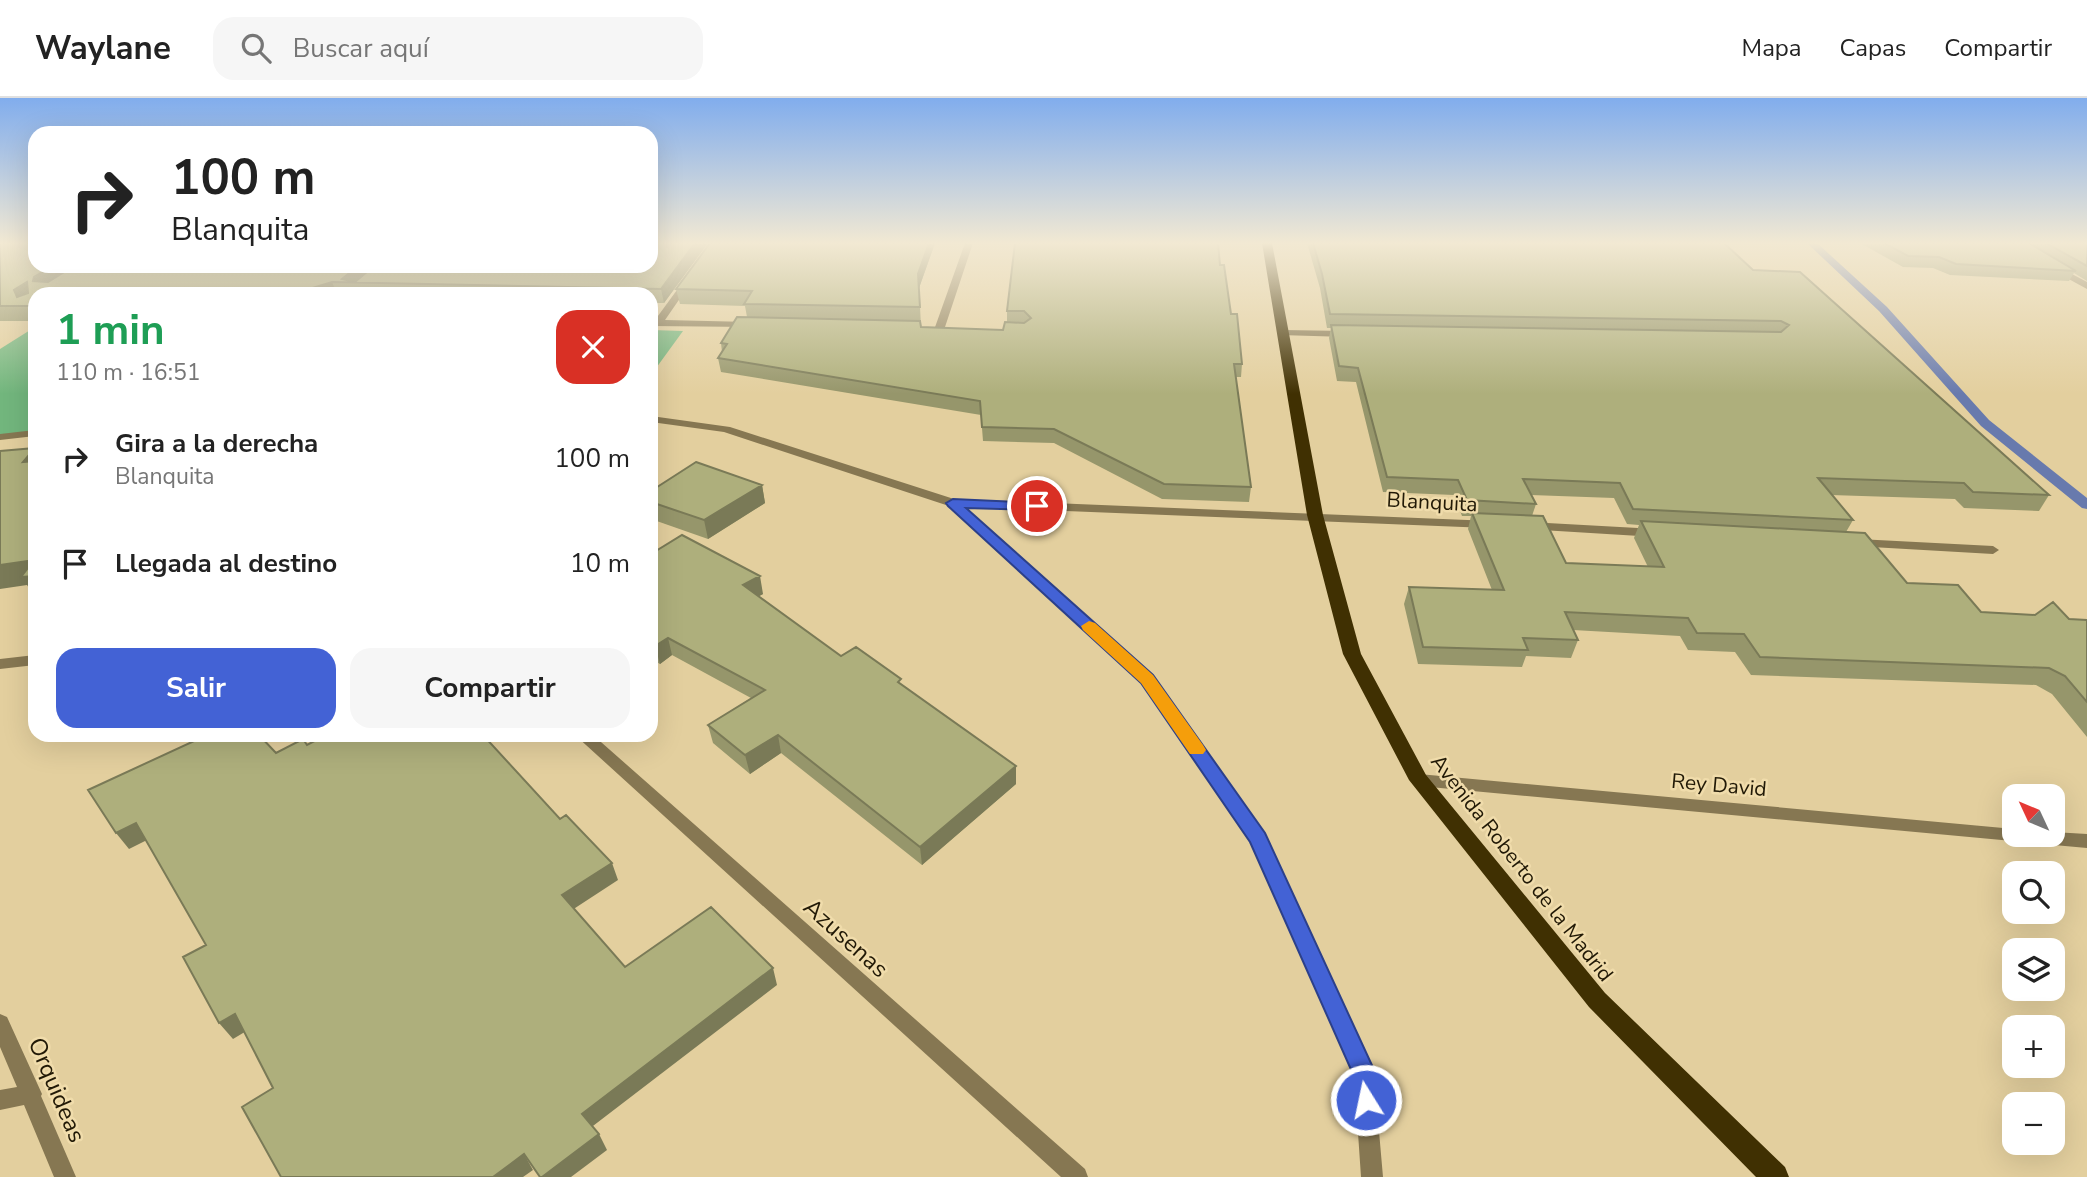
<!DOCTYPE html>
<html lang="es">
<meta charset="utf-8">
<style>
:root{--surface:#fff;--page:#f6f6f6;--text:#222;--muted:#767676;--line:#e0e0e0;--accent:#4362d5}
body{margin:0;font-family:"Nunito Sans",sans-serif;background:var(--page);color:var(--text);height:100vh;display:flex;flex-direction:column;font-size:26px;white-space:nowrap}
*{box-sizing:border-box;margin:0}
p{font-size:23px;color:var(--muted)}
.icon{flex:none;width:38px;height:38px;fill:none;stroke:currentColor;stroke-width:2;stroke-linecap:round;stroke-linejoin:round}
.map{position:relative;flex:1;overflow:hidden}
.sheet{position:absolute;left:28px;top:189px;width:630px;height:455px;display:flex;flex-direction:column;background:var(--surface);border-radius:21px;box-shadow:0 7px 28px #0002}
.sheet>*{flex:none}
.top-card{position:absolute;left:28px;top:28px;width:630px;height:147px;border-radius:21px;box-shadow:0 7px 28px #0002;background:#fff;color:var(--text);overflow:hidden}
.needle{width:46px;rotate:314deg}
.controls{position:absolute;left:2002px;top:686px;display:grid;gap:14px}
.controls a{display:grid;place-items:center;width:63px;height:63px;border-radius:14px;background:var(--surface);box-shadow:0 7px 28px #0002;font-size:35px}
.pin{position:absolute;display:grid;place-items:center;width:60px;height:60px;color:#fff;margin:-30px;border:4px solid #fff;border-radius:50%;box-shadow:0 2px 7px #0007}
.me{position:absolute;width:77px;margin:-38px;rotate:350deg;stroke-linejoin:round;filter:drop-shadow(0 0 5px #0008)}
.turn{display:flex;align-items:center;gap:24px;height:147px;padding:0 28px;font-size:32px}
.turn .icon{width:91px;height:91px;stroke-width:2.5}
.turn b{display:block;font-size:49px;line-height:60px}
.round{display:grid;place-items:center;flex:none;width:74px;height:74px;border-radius:21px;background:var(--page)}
.headline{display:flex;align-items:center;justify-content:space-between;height:119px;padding:0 28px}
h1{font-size:42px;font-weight:700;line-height:52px;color:#1e9e55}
.action{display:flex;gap:14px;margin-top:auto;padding:14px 28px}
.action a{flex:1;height:80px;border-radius:21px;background:var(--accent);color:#fff;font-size:28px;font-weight:700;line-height:80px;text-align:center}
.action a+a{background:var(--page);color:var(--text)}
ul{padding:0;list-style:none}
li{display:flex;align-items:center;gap:21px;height:105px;padding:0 28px}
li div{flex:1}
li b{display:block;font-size:26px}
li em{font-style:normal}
header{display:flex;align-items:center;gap:42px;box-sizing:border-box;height:98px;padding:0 35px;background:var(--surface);border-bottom:2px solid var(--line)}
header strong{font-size:33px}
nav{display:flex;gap:38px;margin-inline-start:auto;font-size:24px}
.search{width:490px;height:63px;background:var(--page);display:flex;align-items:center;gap:18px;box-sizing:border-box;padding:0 24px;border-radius:21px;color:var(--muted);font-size:26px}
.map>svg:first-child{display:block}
.green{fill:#72b67d}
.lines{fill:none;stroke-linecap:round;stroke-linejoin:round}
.stream{fill:#687aad;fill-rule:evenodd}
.minor{fill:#867752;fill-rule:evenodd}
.primary{fill:#403002;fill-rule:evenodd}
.wall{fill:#96966b;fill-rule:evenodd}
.shaded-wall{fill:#7a7a57}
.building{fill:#aeaf7c;stroke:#7a7a57;stroke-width:2;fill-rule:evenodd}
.route{fill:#4362d5;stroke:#2c408a;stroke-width:2}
.slow{fill:#f59e0b}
.labels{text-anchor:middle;stroke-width:5;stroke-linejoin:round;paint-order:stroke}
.street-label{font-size:21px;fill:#211906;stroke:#f0dcab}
.near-street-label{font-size:24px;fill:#211906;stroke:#f0dcab}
</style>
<header>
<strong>Waylane</strong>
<div class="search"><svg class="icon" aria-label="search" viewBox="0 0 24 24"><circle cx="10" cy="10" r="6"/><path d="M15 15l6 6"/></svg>Buscar aquí</div>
<nav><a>Mapa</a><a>Capas</a><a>Compartir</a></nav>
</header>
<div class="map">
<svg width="2087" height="1079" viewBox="0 0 2087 1079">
<rect width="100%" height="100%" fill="#e3cf9e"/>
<path class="green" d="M 35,229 L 35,333 L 0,337 L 0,251 Z
M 651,232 L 683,233 L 651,277 Z"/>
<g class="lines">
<path class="stream" d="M 1807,145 L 1817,145 L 1887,209 L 1989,322 L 2087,400 L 2087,411 L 2082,410 L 1981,328 L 1879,213 Z"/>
<path class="minor" d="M 965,145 L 973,145 L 944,232 L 936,234 L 934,232 Z
M 2057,168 L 2087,184 L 2087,191 L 2054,173 L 2054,169 Z
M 688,180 L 692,183 L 665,222 L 750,224 L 755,227 L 753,229 L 651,228 L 651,222 L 655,222 L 685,181 Z
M 1283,232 L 1347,233 L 1352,236 L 1347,239 L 1280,237 L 1280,233 Z
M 651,318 L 730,329 L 954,401 L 1492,423 L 1494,426 L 1492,429 L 1488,430 L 965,409 L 1152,578 L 1264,736 L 1374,976 L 1383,1079 L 1361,1079 L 1354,976 L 1251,744 L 1142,584 L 949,408 L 724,334 L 651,324 Z
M 35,332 L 35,338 L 0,342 L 0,336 Z
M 1529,424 L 1656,431 L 1662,435 L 1656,439 L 1525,431 L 1523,428 L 1525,425 Z
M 1858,441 L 1993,448 L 1999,452 L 1993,456 L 1854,448 L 1852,445 Z
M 35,557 L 35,567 L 0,571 L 0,561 Z
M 575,637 L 593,637 L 1085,1071 L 1088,1079 L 1061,1079 Z
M 1419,676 L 2014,731 L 2014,737 L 2053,737 L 2053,734 L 2087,736 L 2087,750 L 1419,688 L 1413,686 L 1411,682 L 1413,678 Z
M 0,916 L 7,919 L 42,996 L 41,998 L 76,1079 L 54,1079 L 24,1007 L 0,1012 L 0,992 L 17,989 L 0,949 Z"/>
<path class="primary" d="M 1262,145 L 1272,145 L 1323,417 L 1361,556 L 1426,677 L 1605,895 L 1785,1069 L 1789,1079 L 1756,1079 L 1589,909 L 1409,682 L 1343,556 L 1307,417 Z"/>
</g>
<path class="wall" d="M 0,145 L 35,168 L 651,168 L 651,145 L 708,145 L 664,205 L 651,205 L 651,196 L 35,196 L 35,223 L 0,223 Z
M 710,145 L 935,145 L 919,190 L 921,229 L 1003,232 L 1007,224 L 1007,213 L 1220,167 L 1242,266 L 1241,279 L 1236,279 L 1251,389 L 1249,404 L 1162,401 L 1054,345 L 983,343 L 981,317 L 721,274 L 718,260 L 722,254 L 721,245 L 747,219 L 745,208 L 680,206 L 676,191 Z
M 1307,145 L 1724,145 L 1753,172 L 2049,397 L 2039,413 L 1964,410 L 1955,401 L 1831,397 L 1853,422 L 1846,434 L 1907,485 L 1981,514 L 2087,522 L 2087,639 L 2052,596 L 2036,587 L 1751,577 L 1735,554 L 1688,552 L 1680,538 L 1573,532 L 1578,542 L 1571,560 L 1526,558 L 1522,569 L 1418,566 L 1404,506 L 1409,489 L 1492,492 L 1468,431 L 1471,418 L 1462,418 L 1454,397 L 1383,394 L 1356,284 L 1337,283 L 1329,240 L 1331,230 L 1327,230 L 1320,190 ZM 1531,397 L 1614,400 L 1627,426 L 1639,427 L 1634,440 L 1648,469 L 1566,465 L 1532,418 L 1536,406 Z
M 1860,145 L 2087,145 L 2087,183 L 2074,175 L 2069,183 L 1950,177 L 1933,170 L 1903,169 Z
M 762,387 L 765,405 L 708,441 L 651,421 L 651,393 Z
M 651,456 L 763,496 L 759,498 L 841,558 L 902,587 L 1016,686 L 922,767 L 781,655 L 750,676 L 713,645 L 708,627 L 751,600 L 672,557 L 660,566 L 651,561 Z"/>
<path class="shaded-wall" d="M 695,145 L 708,145 L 664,205 L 661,191 Z
M 929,145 L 935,145 L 919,190 L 921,224 L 918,176 Z
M 53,168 L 85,168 L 43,194 L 33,183 L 34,179 Z
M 358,168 L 379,168 L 361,184 L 344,184 L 342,181 Z
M 27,184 L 35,198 L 22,207 L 14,192 Z
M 332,184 L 337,196 L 293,196 Z
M 35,350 L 35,382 L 23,364 Z
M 762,387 L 765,405 L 708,441 L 704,422 Z
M 34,462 L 35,464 L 35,499 L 27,487 L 0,491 L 0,467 Z
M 760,478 L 763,496 L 747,505 L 743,487 Z
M 668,540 L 672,557 L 660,566 L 655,548 Z
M 778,637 L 781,655 L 750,676 L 745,657 Z
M 1016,668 L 1016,686 L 922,767 L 920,749 Z
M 136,725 L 149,741 L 129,751 L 116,735 Z
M 612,765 L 618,782 L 569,814 L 562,797 Z
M 773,870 L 777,887 L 589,1031 L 582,1016 Z
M 235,916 L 248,932 L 233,941 L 219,925 Z
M 599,1036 L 607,1052 L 571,1079 L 542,1079 Z
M 524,1056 L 533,1072 L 523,1079 L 493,1079 Z"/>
<path class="building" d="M 0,145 L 35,145 L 35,168 L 53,168 L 34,179 L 33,183 L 48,184 L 74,168 L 358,168 L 342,181 L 355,184 L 374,168 L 651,168 L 651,145 L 695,145 L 661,191 L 332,184 L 293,196 L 35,196 L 35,208 L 0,208 ZM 27,184 L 28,195 L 17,199 L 14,192 Z
M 710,145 L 929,145 L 918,176 L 920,209 L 744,206 L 752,193 L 676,191 Z
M 1015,145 L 1218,145 L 1220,167 L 1224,167 L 1231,216 L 1237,216 L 1242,266 L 1234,266 L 1251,389 L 1164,386 L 1054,331 L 982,329 L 980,303 L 718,260 L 727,246 L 721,245 L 737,219 L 920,223 L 921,229 L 1003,232 L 1005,224 L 1024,225 L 1031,220 L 1024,213 L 1007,213 Z
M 1313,145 L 1724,145 L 1753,172 L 1800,174 L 2049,397 L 1973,394 L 1964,385 L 1818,380 L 1853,422 L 1633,411 L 1620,385 L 1523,381 L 1536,406 L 1467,402 L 1458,382 L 1387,379 L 1358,270 L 1339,268 L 1331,227 L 1781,234 L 1789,227 L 1781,223 L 1330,216 L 1322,176 Z
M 1884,145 L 2029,145 L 2076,173 L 1956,166 L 1939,159 L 1908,158 Z
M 2046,145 L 2087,145 L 2087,168 Z
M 35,350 L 23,364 L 35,363 L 35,478 L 21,479 L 34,462 L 0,467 L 0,353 Z
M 696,364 L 762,387 L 704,422 L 651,404 L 651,393 Z
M 1472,415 L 1543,418 L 1566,465 L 1664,469 L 1641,423 L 1865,435 L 1907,485 L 1958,487 L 1981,514 L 2035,517 L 2053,504 L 2069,521 L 2087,522 L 2087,604 L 2065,578 L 2049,570 L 1760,559 L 1744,536 L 1697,535 L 1688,520 L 1565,514 L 1578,542 L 1523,540 L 1528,552 L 1423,549 L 1409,489 L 1504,492 Z
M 682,437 L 760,478 L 743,487 L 841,558 L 856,549 L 901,581 L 898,584 L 1016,668 L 920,749 L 778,637 L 745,657 L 708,627 L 765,592 L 668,540 L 655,548 L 651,546 L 651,456 Z
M 207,637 L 259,637 L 276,655 L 303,641 L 307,647 L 326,637 L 483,637 L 560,721 L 566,717 L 612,765 L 562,797 L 625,869 L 711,809 L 773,870 L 582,1016 L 599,1036 L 542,1079 L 540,1079 L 524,1056 L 493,1079 L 281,1079 L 242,1009 L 273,990 L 235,916 L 219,925 L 183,859 L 206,847 L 136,725 L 116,735 L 88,692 Z"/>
<linearGradient id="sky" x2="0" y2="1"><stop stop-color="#81aded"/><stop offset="0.49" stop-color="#f2e9d3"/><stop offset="1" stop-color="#f2e9d3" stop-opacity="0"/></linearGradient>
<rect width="2087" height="296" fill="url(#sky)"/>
<path class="route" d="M 953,401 L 1041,405 L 1041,411 L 1037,412 L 966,410 L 1153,577 L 1265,735 L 1376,976 L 1378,1002 L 1375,1010 L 1366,1013 L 1358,1010 L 1353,976 L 1250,744 L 1141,585 L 948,408 L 946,405 Z"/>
<path class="slow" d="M 1089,523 L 1095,525 L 1153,577 L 1203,647 L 1206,652 L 1203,656 L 1190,656 L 1141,585 L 1083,532 L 1081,528 Z"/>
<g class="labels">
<g class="street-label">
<text transform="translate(1432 404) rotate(3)" y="7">Blanquita</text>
<text transform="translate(1719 687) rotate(5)" y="7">Rey David</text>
<text transform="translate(1522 770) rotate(52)" y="7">Avenida Roberto de la Madrid</text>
</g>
<g class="near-street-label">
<text transform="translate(846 840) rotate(42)" y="8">Azusenas</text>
<text transform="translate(57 992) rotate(67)" y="8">Orquideas</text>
</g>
</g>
</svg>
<div class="controls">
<a><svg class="needle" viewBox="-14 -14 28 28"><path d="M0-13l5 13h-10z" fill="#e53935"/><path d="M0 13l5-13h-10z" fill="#767676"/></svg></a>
<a><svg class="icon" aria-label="search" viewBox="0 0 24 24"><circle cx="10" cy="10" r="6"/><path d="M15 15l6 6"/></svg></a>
<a><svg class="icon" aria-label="layers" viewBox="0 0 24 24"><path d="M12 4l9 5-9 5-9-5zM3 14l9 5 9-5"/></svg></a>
<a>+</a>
<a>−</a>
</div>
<div class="pin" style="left:1037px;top:408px;background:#d93025"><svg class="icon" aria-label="arrive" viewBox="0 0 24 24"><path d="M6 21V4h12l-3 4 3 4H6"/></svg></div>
<svg class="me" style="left:1366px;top:1002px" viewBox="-20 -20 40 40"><circle r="17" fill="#4362d5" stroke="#fff" stroke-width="3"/><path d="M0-11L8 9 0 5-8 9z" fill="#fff"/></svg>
<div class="top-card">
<div class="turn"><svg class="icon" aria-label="right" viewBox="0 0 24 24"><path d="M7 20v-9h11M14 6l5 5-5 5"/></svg><div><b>100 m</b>Blanquita</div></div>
</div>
<section class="sheet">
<div class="headline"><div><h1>1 min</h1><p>110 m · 16:51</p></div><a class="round" style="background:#d93025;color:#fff"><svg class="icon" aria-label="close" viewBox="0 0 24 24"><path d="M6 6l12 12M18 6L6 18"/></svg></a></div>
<ul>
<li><svg class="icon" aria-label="right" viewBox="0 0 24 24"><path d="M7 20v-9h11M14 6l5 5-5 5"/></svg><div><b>Gira a la derecha</b><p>Blanquita</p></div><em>100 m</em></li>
<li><svg class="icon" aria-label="arrive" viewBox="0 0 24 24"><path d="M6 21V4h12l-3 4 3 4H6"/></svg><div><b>Llegada al destino</b></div><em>10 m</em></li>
</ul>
<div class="action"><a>Salir</a><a>Compartir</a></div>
</section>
</div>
